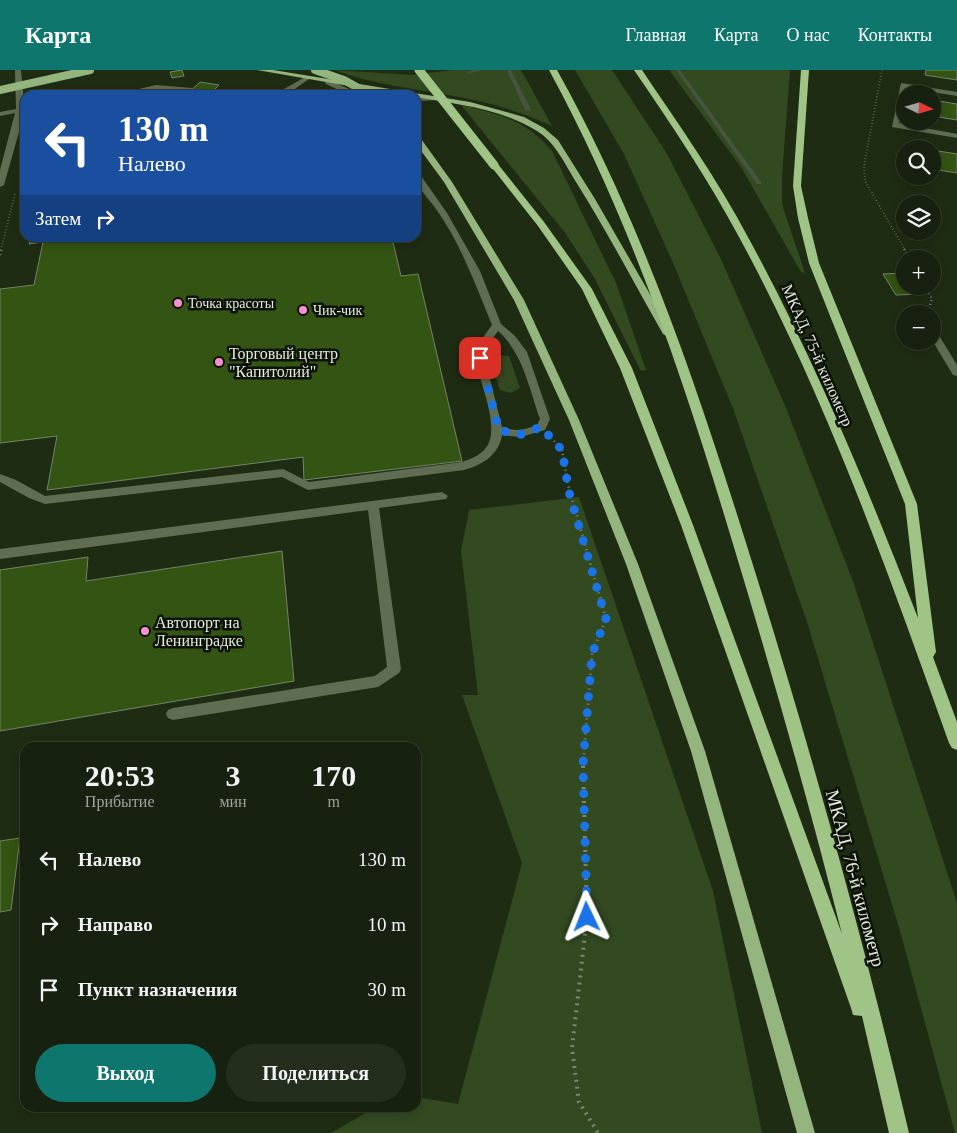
<!DOCTYPE html>
<html lang="ru">
<meta charset="utf-8">
<style>
:root{--surface:#17210f;--page:#242e1d;--text:#f1f3f6;--muted:#9ea39e;--line:#363e2f;--accent:#0f766e}
body{margin:0;font-family:"Times New Roman",serif;background:var(--page);color:var(--text);height:100vh;display:flex;flex-direction:column;font-size:19px;white-space:nowrap}
*{box-sizing:border-box;margin:0}
p{font-size:16px;color:var(--muted)}
.icon{flex:none;width:28px;height:28px;fill:none;stroke:currentColor;stroke-width:2;stroke-linecap:round;stroke-linejoin:round}
.map{position:relative;flex:1;overflow:hidden}
.drawer{position:absolute;left:20px;top:672px;width:401px;height:370px;display:flex;flex-direction:column;background:var(--surface);border-radius:15px;box-shadow:0 2px 12px #0003,0 0 0 1px var(--line)}
.drawer>*{flex:none}
.guide{position:absolute;left:20px;top:20px;width:401px;height:152px;border-radius:15px;box-shadow:0 2px 12px #0003,0 0 0 1px var(--line);background:#1a4fa0;color:#fff;overflow:hidden}
.needle{width:32px;rotate:95deg}
.buttons{position:absolute;left:896px;top:15px;display:grid;gap:10px}
.buttons a{display:grid;place-items:center;width:45px;height:45px;border-radius:50%;background:var(--surface);box-shadow:0 2px 12px #0003,0 0 0 1px var(--line);font-size:25px}
.pin{position:absolute;display:grid;place-items:center;width:42px;height:42px;color:#fff;margin:-21px;border-radius:10px;box-shadow:0 2px 8px #0006}
.me{position:absolute;width:55px;margin:-28px;rotate:358deg;stroke-linejoin:round;filter:drop-shadow(0 0 4px #0008)}
.turn{display:flex;align-items:center;gap:18px;height:105px;padding:0 15px;font-size:22px}
.turn .icon{width:65px;height:65px;stroke-width:2.5}
.turn b{display:block;font-size:35px;line-height:42px}
.then{display:flex;align-items:center;height:48px;padding:0 15px;background:#0003;gap:10px;font-size:19px}
.eta{display:flex;justify-content:space-evenly;align-items:center;height:85px;text-align:center}
.eta b{font-size:30px;font-weight:700;line-height:35px}
.action{display:flex;gap:10px;margin-top:auto;padding:10px 15px}
.action a{flex:1;height:58px;border-radius:30px;background:var(--accent);color:#fff;font-size:20px;font-weight:700;line-height:58px;text-align:center}
.action a+a{background:var(--page);color:var(--text)}
ul{padding:0;list-style:none}
li{display:flex;align-items:center;gap:15px;height:65px;padding:0 15px}
li div{flex:1}
li b{display:block;font-size:19px}
li em{font-style:normal}
header{display:flex;align-items:center;gap:30px;box-sizing:border-box;height:70px;padding:0 25px;background:var(--accent);color:#fff}
header strong{font-size:24px}
nav{display:flex;gap:28px;margin-inline-start:auto;font-size:18px}
.map>svg:first-child{display:block}
.green{fill:#334a21}
.lines{fill:none;stroke-linecap:round;stroke-linejoin:round}
.stream{fill:#475442;fill-rule:evenodd}
.building{fill:#335412;stroke:#748469}
.path-far3{stroke:#7b8673;stroke-width:2;stroke-dasharray:0.5 2.5;stroke-linecap:butt}
.path-far2{stroke:#7b8673;stroke-width:2.5;stroke-dasharray:1 3;stroke-linecap:butt}
.path-far1{stroke:#7b8673;stroke-width:3;stroke-dasharray:1 4;stroke-linecap:butt}
.path{stroke:#7b8673;stroke-width:4;stroke-dasharray:2 5;stroke-linecap:butt}
.service{fill:#5f6e53;fill-rule:evenodd}
.minor{fill:#5f6e53;fill-rule:evenodd}
.primary{fill:#95b57e;fill-rule:evenodd}
.trunk{fill:#a0c486;fill-rule:evenodd}
.primary-bridge{stroke:#95b57e;stroke-width:8}
.trunk-bridge{stroke:#a0c486;stroke-width:9}
.route{stroke:#1a73e8;stroke-width:9;stroke-dasharray:0 16.2}
.poi-dot{fill:#f690d0;stroke:#0c1208;stroke-width:2}
.labels{text-anchor:middle;stroke-width:5;stroke-linejoin:round;paint-order:stroke}
.far-poi-label{font-size:14px;fill:#e2ebdc;stroke:#0c1208;text-anchor:start}
.poi-label{font-size:16px;fill:#e2ebdc;stroke:#0c1208;text-anchor:start}
.street-label{font-size:16px;fill:#e2ebdc;stroke:#0c1208}
.near-street-label{font-size:19px;fill:#e2ebdc;stroke:#0c1208}
</style>
<header>
<strong>Карта</strong>
<nav><a>Главная</a><a>Карта</a><a>О нас</a><a>Контакты</a></nav>
</header>
<div class="map">
<svg width="957" height="1063" viewBox="0 0 957 1063">
<rect width="100%" height="100%" fill="#1f2c14"/>
<path class="green" d="M 335,0 L 412,5 L 452,0 L 521,0 L 552,56 C 520,41 488,32 454,26 C 414,18 373,15 335,0 Z
M 575,0 L 612,0 L 666,82 L 721,189 L 786,338 L 854,514 L 957,833 L 957,1063 L 955,1063 L 900,861 L 808,555 L 734,341 L 674,195 L 624,84 Z
M 669,0 L 790,0 L 782,106 L 782,134 L 805,203 L 801,202 L 741,97 Z
M 461,35 C 498,44 527,50 552,81 L 616,213 L 646,300 L 641,301 L 595,209 L 566,164 Z
M 497,285 L 509,286 L 520,318 L 511,323 L 500,320 L 490,290 Z
M 579,427 L 713,821 L 762,1063 L 331,1063 L 374,1038 L 416,1038 L 416,1027 L 458,1034 L 522,793 L 462,625 L 478,625 L 461,481 L 469,440 Z"/>
<g class="lines">
<path class="stream" d="M 473,0 L 481,0 L 468,4 L 466,3 Z
M 507,0 L 511,0 L 531,40 L 530,41 L 525,40 Z
M 676,0 L 680,0 L 761,112 L 761,114 L 757,114 Z"/>
</g>
<path class="building" d="M 182,0 L 184,6 L 172,8 L 170,2 Z
M 926,0 L 957,0 L 957,10 L 925,5 Z
M 200,12 L 219,15 L 209,25 L 186,25 Z
M 932,30 L 957,34 L 957,50 L 932,46 Z
M 932,80 L 957,84 L 957,103 L 932,99 Z
M 31,168 L 392,168 L 401,206 L 418,204 L 462,391 L 304,410 L 303,387 L 47,420 L 57,366 L 0,373 L 0,219 L 34,215 L 43,172 L 29,174 Z
M 905,203 L 905,216 L 918,216 L 923,224 L 896,225 L 883,204 Z
M 282,481 L 294,611 L 0,661 L 0,500 L 88,487 L 86,511 Z
M 20,768 L 11,840 L 0,842 L 0,771 Z"/>
<g class="lines">
<path class="path-far3" d="M 882,0 L 864,96 L 865,111 L 905,180
M 1,180 L 15,124"/>
<path class="path-far2" d="M 904,179 L 910,189
M 0,185 L 2,179
M 925,216 L 932,229 L 927,244
M 554,371 L 562,380 L 567,408"/>
<path class="path-far1" d="M 566,407 L 606,549 L 592,583 L 583,697"/>
<path class="path" d="M 583,696 L 587,847 L 572,978 L 579,1032 L 598,1063"/>
<path class="service" d="M 15,0 L 21,0 L 25,41 L 4,115 L 0,117 L 0,100 L 15,43 L 0,46 L 0,42 L 16,39 Z
M 307,6 L 311,8 L 309,9 L 289,23 L 261,25 L 284,19 Z
M 329,10 L 358,23 L 359,25 L 349,25 L 326,14 L 325,12 Z
M 901,13 L 957,22 L 957,26 L 907,18 L 899,53 L 957,64 L 957,68 L 892,57 Z
M 156,15 L 192,18 L 196,20 L 192,22 L 156,19 L 128,25 L 114,25 Z
M 211,20 L 234,25 L 208,24 L 207,22 Z
M 442,26 L 443,28 L 439,30 L 416,31 L 416,27 Z
M 416,103 L 419,103 L 447,143 L 480,201 L 501,254 L 515,266 L 527,282 L 550,349 L 545,360 L 520,367 L 502,365 C 499,385 482,395 464,400 L 308,420 L 282,407 L 45,434 L 29,428 L 0,412 L 0,404 L 16,410 L 45,426 L 283,399 L 309,412 L 462,392 C 470,389 479,386 485,379 C 500,363 484,322 479,304 C 478,299 475,294 475,289 C 475,276 485,265 492,255 C 476,216 461,174 436,139 C 428,128 416,117 416,103 ZM 498,261 C 523,283 529,318 540,349 L 537,355 C 525,360 515,362 502,357 L 485,289 L 488,275 Z
M 442,422 L 448,426 L 446,429 L 379,438 L 401,599 L 399,603 L 378,617 L 173,650 L 168,648 L 166,644 L 168,640 L 173,638 L 375,606 L 387,597 L 368,440 L 0,489 L 0,479 Z"/>
<path class="minor" d="M 932,258 L 935,259 L 957,295 L 957,306 L 953,305 L 932,270 Z"/>
<path class="primary" d="M 257,0 L 273,0 L 470,32 L 524,47 L 544,58 L 558,70 L 595,129 L 673,264 L 668,267 L 663,264 C 634,213 607,161 576,112 C 565,94 555,72 537,61 C 502,39 457,34 416,27 L 416,25 L 401,25 Z
M 416,66 L 419,66 L 452,112 L 524,230 L 579,350 L 638,494 L 705,681 L 815,1063 L 797,1063 L 691,681 L 626,494 L 569,350 L 514,230 L 444,112 L 416,74 Z"/>
<path class="trunk" d="M 549,0 L 557,0 C 644,156 699,322 752,492 C 811,680 864,871 909,1063 L 889,1063 L 862,946 L 853,945 L 851,938 L 681,455 L 620,298 L 582,219 L 538,156 L 490,95 L 497,93 L 544,152 L 592,219 L 632,298 L 693,455 L 842,864 C 809,733 772,603 733,474 C 684,311 631,150 549,0 Z
M 634,0 L 642,0 C 679,55 718,110 749,169 C 815,290 868,419 918,548 L 905,434 L 809,193 L 798,148 L 793,116 L 801,0 L 809,0 L 801,116 L 808,148 L 819,193 L 917,434 L 936,582 L 933,587 L 957,652 L 957,680 L 952,678 L 949,673 C 888,502 826,327 739,167 C 708,109 671,54 634,0 Z"/>
<path class="primary-bridge" d="M 315,0 L 344,10 L 371,25
M 0,20 L 90,0"/>
<path class="trunk-bridge" d="M 419,0 L 494,95"/>
</g>
<g class="lines">
<path class="route" d="M 480,288 L 499,360 L 519,365 L 541,357 L 562,380 L 569,422 L 606,549 L 592,584 L 583,694 L 587,847"/>
</g>
<g class="poi-dot">
<circle cx="178" cy="233" r="5"/>
<circle cx="303" cy="240" r="5"/>
<circle cx="219" cy="292" r="5"/>
<circle cx="145" cy="561" r="5"/>
</g>
<g class="labels">
<g class="far-poi-label">
<text x="188" y="238">Точка красоты</text>
<text x="313" y="245">Чик-чик</text>
</g>
<g class="poi-label">
<text x="229" y="289">Торговый центр<tspan x="229" dy="18">"Капитолий"</tspan></text>
<text x="155" y="558">Автопорт на<tspan x="155" dy="18">Ленинградке</tspan></text>
</g>
<g class="street-label">
<text transform="translate(818 285) rotate(66)" y="6">МКАД, 75-й километр</text>
</g>
<g class="near-street-label">
<text transform="translate(856 808) rotate(75)" y="7">МКАД, 76-й километр</text>
</g>
</g>
</svg>
<div class="buttons">
<a><svg class="needle" viewBox="-14 -14 28 28"><path d="M0-13l5 13h-10z" fill="#e53935"/><path d="M0 13l5-13h-10z" fill="#9ea39e"/></svg></a>
<a><svg class="icon" aria-label="search" viewBox="0 0 24 24"><circle cx="10" cy="10" r="6"/><path d="M15 15l6 6"/></svg></a>
<a><svg class="icon" aria-label="layers" viewBox="0 0 24 24"><path d="M12 4l9 5-9 5-9-5zM3 14l9 5 9-5"/></svg></a>
<a>+</a>
<a>−</a>
</div>
<div class="pin" style="left:480px;top:288px;background:#d93025"><svg class="icon" aria-label="arrive" viewBox="0 0 24 24"><path d="M6 21V4h12l-3 4 3 4H6"/></svg></div>
<svg class="me" style="left:587px;top:847px" viewBox="-20 -20 40 40"><path d="M0-17L14 15 0 8-14 15z" fill="#1a73e8" stroke="#fff" stroke-width="4"/></svg>
<div class="guide">
<div class="turn"><svg class="icon" aria-label="left" viewBox="0 0 24 24"><path d="M17 20v-9H6M10 6l-5 5 5 5"/></svg><div><b>130 m</b>Налево</div></div>
<div class="then">Затем<svg class="icon" aria-label="right" viewBox="0 0 24 24"><path d="M7 20v-9h11M14 6l5 5-5 5"/></svg></div>
</div>
<section class="drawer">
<div class="eta">
<div><b>20:53</b><p>Прибытие</p></div>
<div><b>3</b><p>мин</p></div>
<div><b>170</b><p>m</p></div>
</div>
<ul>
<li><svg class="icon" aria-label="left" viewBox="0 0 24 24"><path d="M17 20v-9H6M10 6l-5 5 5 5"/></svg><div><b>Налево</b></div><em>130 m</em></li>
<li><svg class="icon" aria-label="right" viewBox="0 0 24 24"><path d="M7 20v-9h11M14 6l5 5-5 5"/></svg><div><b>Направо</b></div><em>10 m</em></li>
<li><svg class="icon" aria-label="arrive" viewBox="0 0 24 24"><path d="M6 21V4h12l-3 4 3 4H6"/></svg><div><b>Пункт назначения</b></div><em>30 m</em></li>
</ul>
<div class="action"><a>Выход</a><a>Поделиться</a></div>
</section>
</div>
